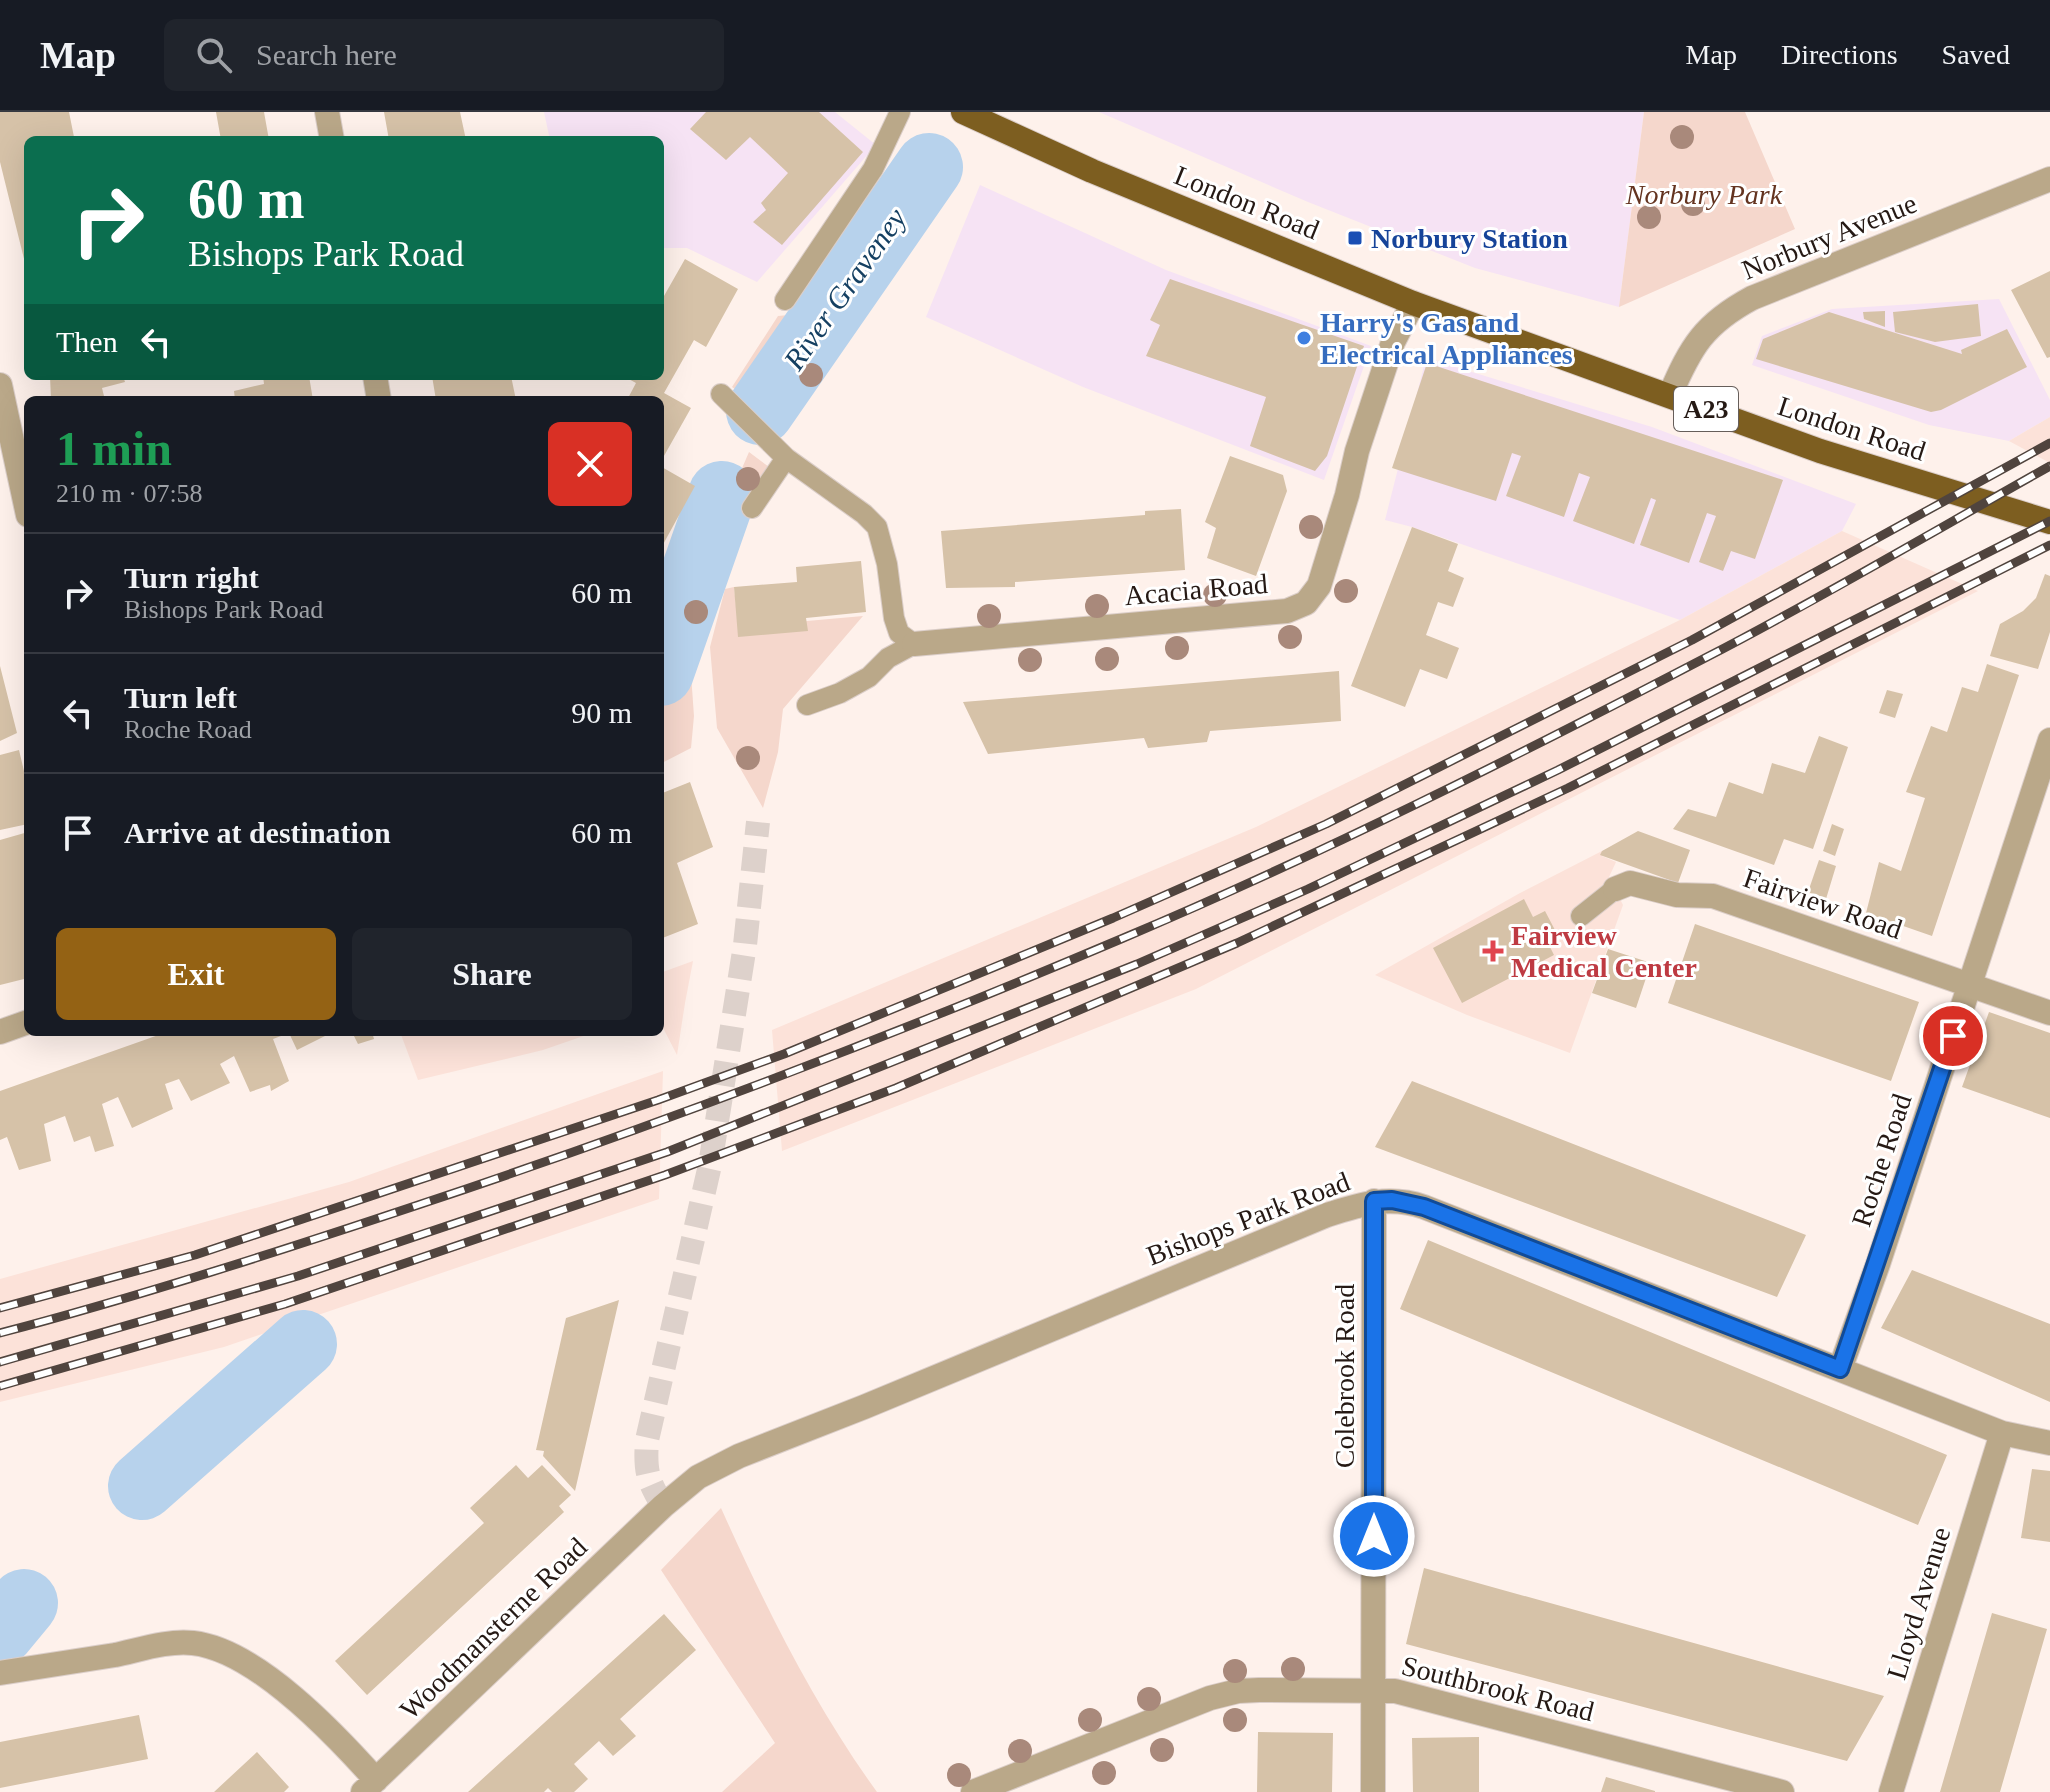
<!DOCTYPE html>
<meta charset="utf-8">
<style>
:root{--surface:#171b24;--page:#20242c;--text:#f1f3f6;--muted:#9ea1a6;--line:#363941;--accent:#946214}
body{margin:0;font-family:"Times New Roman",serif;background:var(--page);color:var(--text);height:100vh;display:flex;flex-direction:column;font-size:30px;white-space:nowrap}
*{box-sizing:border-box;margin:0}
p{font-size:26px;color:var(--muted)}
.icon{flex:none;width:44px;height:44px;fill:none;stroke:currentColor;stroke-width:2;stroke-linecap:round;stroke-linejoin:round}
.map{position:relative;flex:1;overflow:hidden}
.details{position:absolute;left:24px;top:284px;width:640px;height:640px;display:flex;flex-direction:column;background:var(--surface);border-radius:12px;box-shadow:0 8px 32px #0002}
.details>*{flex:none}
.hud{position:absolute;left:24px;top:24px;width:640px;height:244px;border-radius:12px;box-shadow:0 8px 32px #0002;background:#0b6e4f;color:#fff;overflow:hidden}
.pin{position:absolute;display:grid;place-items:center;width:68px;height:68px;color:#fff;margin:-34px;border:4px solid #fff;border-radius:50%;box-shadow:0 2px 8px #0007}
.me{position:absolute;width:88px;margin:-44px;rotate:0deg;stroke-linejoin:round;filter:drop-shadow(0 0 6px #0008)}
.turn{display:flex;align-items:center;gap:28px;height:168px;padding:0 32px;font-size:36px}
.turn .icon{width:104px;height:104px;stroke-width:2.5}
.turn b{display:block;font-size:56px;line-height:68px}
.then{display:flex;align-items:center;height:76px;padding:0 32px;background:#0003;gap:16px;font-size:30px}
.round{display:grid;place-items:center;flex:none;width:84px;height:84px;border-radius:12px;background:var(--page)}
.summary{display:flex;align-items:center;justify-content:space-between;height:136px;padding:0 32px}
h1{font-size:48px;font-weight:800;line-height:60px;color:#1e9e55}
.button{display:flex;gap:16px;margin-top:auto;padding:16px 32px}
.button a{flex:1;height:92px;border-radius:12px;background:var(--accent);color:#fff;font-size:32px;font-weight:800;line-height:92px;text-align:center}
.button a+a{background:var(--page);color:var(--text)}
ul{padding:0;list-style:none}
li{display:flex;align-items:center;gap:24px;height:120px;padding:0 32px;border-top:2px solid var(--line)}
li div{flex:1}
li b{display:block;font-size:30px}
li em{font-style:normal}
header{display:flex;align-items:center;gap:48px;box-sizing:border-box;height:112px;padding:0 40px;background:var(--surface);border-bottom:2px solid var(--line)}
header strong{font-size:38px}
nav{display:flex;gap:44px;margin-inline-start:auto;font-size:28px}
.search{width:560px;height:72px;background:var(--page);display:flex;align-items:center;gap:20px;box-sizing:border-box;padding:0 28px;border-radius:12px;color:var(--muted);font-size:30px}
.map>svg:first-child{display:block}
.commercial{fill:#f6e3f4}
.built{fill:#fce2d9}
.green{fill:#f5d7cc}
.lines{fill:none;stroke-linecap:round;stroke-linejoin:round}
.river{stroke:#b7d2ec;stroke-width:68}
.building{fill:#d6c2a8}
.minor-tunnel{stroke:#ddd1cb;stroke-width:24;stroke-dasharray:24 12;stroke-linecap:butt}
.service-casing{stroke:#dbcec9;stroke-width:22}
.minor-casing{stroke:#dbcec9;stroke-width:26}
.trunk-casing{stroke:#dbcec9;stroke-width:26}
.service{stroke:#baa889;stroke-width:20}
.minor{stroke:#baa889;stroke-width:24}
.trunk{stroke:#7d5e20;stroke-width:24}
.rail-casing{stroke:#50443e;stroke-width:9}
.rail{stroke:#fff;stroke-width:6;stroke-dasharray:18;stroke-linecap:butt}
.tree{fill:#a9897b}
.route-casing{stroke:#114b97;stroke-width:20}
.route{stroke:#1a73e8;stroke-width:14}
.transit-dot{fill:#1a4fb4;stroke:#fff;stroke-width:3}
.shop-dot{fill:#3f7fe0;stroke:#fff;stroke-width:3}
.health-dot{fill:#e0444e;stroke:#fff;stroke-width:3}
.labels{text-anchor:middle;stroke-width:6;stroke-linejoin:round;paint-order:stroke}
.shield{fill:#fff;stroke:#665e5a;stroke-width:2}
.shield-label{font-size:26px;font-weight:bold;fill:#251914}
.park-label{font-size:28px;font-style:italic;fill:#643420;stroke:#fff}
.street-label{font-size:28px;fill:#251914;stroke:#fff}
.transit-label{font-size:28px;font-weight:bold;fill:#164399;stroke:#fff;text-anchor:start}
.shop-label{font-size:28px;font-weight:bold;fill:#366cbe;stroke:#fff;text-anchor:start}
.health-label{font-size:28px;font-weight:bold;fill:#be3a42;stroke:#fff;text-anchor:start}
.water-label{font-size:30px;font-style:italic;fill:#154062;stroke:#fff}
</style>
<header>
<strong>Map</strong>
<div class="search"><svg class="icon" aria-label="search" viewBox="0 0 24 24"><circle cx="10" cy="10" r="6"/><path d="M15 15l6 6"/></svg>Search here</div>
<nav><a>Map</a><a>Directions</a><a>Saved</a></nav>
</header>
<div class="map">
<svg width="2050" height="1680" viewBox="0 0 2050 1680">
<rect width="100%" height="100%" fill="#fef1eb"/>
<path class="commercial" d="M 544,0 L 835,0 L 876,33 L 757,170 L 687,136 L 660,136 L 660,28 L 550,28 Z
M 1099,0 L 1644,0 L 1619,195 L 1475,156 L 1308,90 Z
M 980,73 L 1166,158 L 1371,234 L 1324,368 L 1083,275 L 926,205 Z
M 1999,187 L 2050,288 L 2050,305 L 2009,329 L 1929,313 L 1752,253 L 1762,224 L 1832,197 Z
M 1426,246 L 1652,315 L 1856,392 L 1842,419 L 1680,508 L 1412,415 L 1385,408 Z"/>
<path class="built" d="M 2050,305 L 2050,351 L 2009,329 Z
M 1842,419 L 1978,479 L 1196,877 L 782,1039 L 772,918 L 1256,715 L 1680,508 Z
M 1602,739 L 1602,744 L 1616,750 L 1609,765 L 1623,793 L 1570,941 L 1467,903 L 1375,863 L 1520,781 Z
M 693,849 L 685,891 L 677,943 L 660,910 L 660,861 Z
M 400,920 L 595,920 L 543,938 L 418,968 Z
M 663,959 L 659,1087 L 224,1235 L 0,1290 L 0,1167 L 349,1070 Z"/>
<path class="green" d="M 1644,0 L 1745,0 L 1795,117 L 1619,195 Z
M 820,200 L 758,293 L 732,275 L 778,204 Z
M 749,340 L 769,355 L 742,395 L 689,535 L 694,604 L 691,636 L 660,652 L 660,589 L 730,384 Z
M 734,475 L 739,521 L 807,509 L 863,504 L 783,597 L 778,640 L 763,696 L 717,616 L 710,535 L 725,477 Z
M 721,1396 C 765,1494 814,1593 877,1680 L 722,1680 L 775,1631 L 661,1458 Z"/>
<g class="lines">
<path class="river" d="M 760,299 L 929,55
M 660,560 L 722,383
M 142,1374 L 303,1232
M 0,1520 L 24,1491"/>
</g>
<path class="building" d="M 0,0 L 69,0 L 74,25 L 61,28 L 28,28 L 28,163 L 0,50 Z
M 216,0 L 264,0 L 269,28 L 221,28 Z
M 384,0 L 460,0 L 466,28 L 389,28 Z
M 706,0 L 819,0 L 863,40 L 782,133 L 753,110 L 766,98 L 761,91 L 788,61 L 750,25 L 726,48 L 690,17 Z
M 685,147 L 738,177 L 706,235 L 694,228 L 664,281 L 691,296 L 660,351 L 660,288 L 627,288 L 636,271 L 623,264 L 660,264 L 660,191 Z
M 2050,159 L 2050,245 L 2047,246 L 2011,178 Z
M 1170,167 L 1364,234 L 1327,344 L 1315,359 L 1250,334 L 1266,285 L 1146,244 L 1160,213 L 1150,208 Z
M 1978,192 L 1981,224 L 1935,230 L 1895,220 L 1893,200 Z
M 1885,199 L 1885,215 L 1864,207 L 1863,200 Z
M 1829,200 L 1962,242 L 1961,238 L 2007,217 L 2027,255 L 1941,298 L 1931,300 L 1756,247 L 1763,227 Z
M 1427,251 L 1783,368 L 1755,447 L 1731,439 L 1723,459 L 1699,450 L 1716,404 L 1707,401 L 1689,451 L 1640,433 L 1656,388 L 1651,386 L 1634,432 L 1573,409 L 1590,365 L 1579,361 L 1564,405 L 1506,384 L 1521,344 L 1512,341 L 1496,389 L 1392,356 Z
M 50,264 L 123,264 L 125,270 L 102,276 L 105,288 L 51,288 Z
M 263,264 L 309,264 L 313,288 L 235,288 L 234,279 L 264,272 Z
M 432,264 L 511,264 L 516,288 L 436,288 Z
M 1230,344 L 1283,363 L 1287,379 L 1256,464 L 1207,446 L 1216,416 L 1205,410 Z
M 660,354 L 695,374 L 660,438 Z
M 1181,397 L 1185,458 L 1015,470 L 1015,475 L 946,476 L 941,419 L 1145,403 L 1145,399 Z
M 1412,415 L 1458,432 L 1448,459 L 1464,466 L 1453,495 L 1438,490 L 1426,523 L 1459,536 L 1447,567 L 1420,557 L 1405,595 L 1351,574 Z
M 861,449 L 866,500 L 806,506 L 808,519 L 738,525 L 734,475 L 797,470 L 796,455 Z
M 2045,462 L 2050,464 L 2050,520 L 2038,557 L 1990,544 L 2000,512 L 2023,499 L 2036,486 Z
M 1987,552 L 2019,563 L 1932,824 L 1866,801 L 1879,750 L 1901,759 L 1925,686 L 1906,680 L 1931,614 L 1947,620 L 1962,575 L 1978,580 Z
M 0,554 L 17,621 L 0,629 Z
M 1339,559 L 1341,609 L 1210,619 L 1207,630 L 1148,636 L 1144,626 L 988,642 L 963,590 Z
M 1887,578 L 1903,582 L 1895,606 L 1879,601 Z
M 1819,624 L 1848,635 L 1813,737 L 1784,727 L 1774,753 L 1673,717 L 1688,697 L 1716,705 L 1729,670 L 1763,682 L 1772,651 L 1805,661 Z
M 19,638 L 28,676 L 28,712 L 0,718 L 0,643 Z
M 690,670 L 713,735 L 677,751 L 698,812 L 660,827 L 660,682 Z
M 1832,712 L 1844,717 L 1835,744 L 1823,739 Z
M 1638,719 L 1690,738 L 1678,771 L 1600,743 L 1602,739 Z
M 28,720 L 28,866 L 0,873 L 0,728 Z
M 1819,748 L 1836,754 L 1826,787 L 1808,780 Z
M 1524,787 L 1533,805 L 1545,799 L 1556,820 L 1545,825 L 1554,843 L 1462,891 L 1433,836 Z
M 1695,812 L 1919,890 L 1891,969 L 1668,891 Z
M 1608,837 L 1651,851 L 1636,896 L 1592,881 Z
M 1989,900 L 2050,921 L 2050,1006 L 1962,975 Z
M 167,920 L 333,920 L 297,938 L 289,921 L 273,927 L 289,969 L 271,979 L 270,973 L 250,980 L 234,944 L 220,952 L 230,971 L 191,989 L 179,967 L 165,972 L 173,997 L 132,1016 L 118,985 L 102,992 L 114,1034 L 95,1040 L 90,1024 L 74,1030 L 65,1004 L 44,1012 L 51,1049 L 19,1058 L 7,1025 L 0,1028 L 0,979 Z
M 352,920 L 372,920 L 374,927 L 358,932 Z
M 1412,969 L 1806,1123 L 1777,1185 L 1375,1035 Z
M 1428,1128 L 1947,1343 L 1918,1413 L 1400,1197 Z
M 1912,1158 L 2050,1212 L 2050,1290 L 1881,1216 Z
M 619,1188 L 575,1379 L 543,1344 L 544,1339 L 536,1338 L 566,1206 Z
M 516,1353 L 528,1366 L 542,1353 L 571,1383 L 559,1394 L 564,1400 L 367,1583 L 335,1549 L 484,1411 L 470,1396 Z
M 2032,1357 L 2050,1359 L 2050,1430 L 2021,1426 Z
M 1424,1456 L 1884,1584 L 1847,1649 L 1406,1532 Z
M 1992,1501 L 2047,1517 L 2000,1680 L 1940,1680 Z
M 664,1502 L 696,1538 L 620,1607 L 636,1624 L 613,1644 L 599,1629 L 574,1652 L 588,1667 L 574,1680 L 552,1680 L 548,1676 L 544,1680 L 468,1680 Z
M 139,1603 L 148,1647 L 0,1676 L 0,1630 Z
M 1258,1620 L 1333,1621 L 1332,1680 L 1257,1680 Z
M 1479,1625 L 1479,1680 L 1413,1680 L 1412,1626 Z
M 257,1640 L 289,1675 L 284,1680 L 214,1680 Z
M 1606,1665 L 1655,1679 L 1655,1680 L 1601,1680 Z"/>
<g class="lines">
<path class="minor-tunnel" d="M 663,1394 C 647,1367 645,1359 647,1328 L 710,1053 L 745,833 L 758,710"/>
<g class="service-casing">
<path id="service" d="M 785,188 L 873,57 L 900,0
M 721,282 L 786,346 L 864,402 L 877,415 L 887,452 L 894,506 L 899,521 L 914,532 L 888,546 L 869,565 L 840,581 L 807,593
M 752,396 L 786,346
M 1581,804 L 1615,777"/>
</g>
<g class="minor-casing">
<path id="minor" d="M 327,0 L 332,28
M 375,264 L 379,288
M 0,273 L 28,403
M 1670,283 C 1691,234 1704,212 1752,186 L 2050,67
M 914,532 L 1287,499 L 1306,491 L 1319,474 L 1347,383 L 1357,339 L 1393,230 L 1413,191
M 1615,777 L 1630,771 L 1677,783 L 1713,784 L 2050,901
M 0,920 L 28,910
M 1840,1257 L 1878,1152 L 2050,628
M 0,1561 C 38,1555 76,1549 115,1543 C 139,1538 168,1528 193,1531 C 256,1538 335,1622 376,1668
M 363,1680 L 663,1394 L 698,1365 L 739,1344 L 864,1295 L 1327,1103 C 1361,1092 1389,1083 1424,1095 L 2002,1321 L 2050,1331
M 973,1680 L 1210,1586 L 1238,1579 L 1259,1578 L 1395,1579 L 1782,1680
M 1373,1680 L 1374,1089
M 1891,1680 L 2002,1321"/>
</g>
<g class="trunk-casing">
<path id="trunk" d="M 963,0 L 1092,59 L 1413,191 L 1820,339 L 2050,410"/>
</g>
<use href="#service" class="service"/>
<use href="#minor" class="minor"/>
<use href="#trunk" class="trunk"/>
<g class="rail-casing">
<path id="rail" d="M 0,1196 L 195,1143 L 658,988 L 784,942 L 1113,806 L 1326,712 L 1692,528 L 2050,331
M 0,1221 C 141,1184 280,1139 418,1093 C 656,1014 890,925 1121,827 C 1320,743 1515,645 1707,545 C 1823,485 1936,418 2050,354
M 0,1250 L 298,1164 L 667,1040 L 1137,852 L 1308,777 L 1558,658 L 2050,409
M 0,1274 L 285,1192 L 665,1063 L 896,976 L 1237,831 L 1568,676 L 2050,433"/>
</g>
<use href="#rail" class="rail"/>
</g>
<g class="tree">
<circle cx="1682" cy="25" r="12"/>
<circle cx="1693" cy="92" r="12"/>
<circle cx="1649" cy="105" r="12"/>
<circle cx="811" cy="263" r="12"/>
<circle cx="748" cy="367" r="12"/>
<circle cx="1311" cy="415" r="12"/>
<circle cx="1346" cy="479" r="12"/>
<circle cx="1215" cy="483" r="12"/>
<circle cx="1097" cy="494" r="12"/>
<circle cx="696" cy="500" r="12"/>
<circle cx="989" cy="504" r="12"/>
<circle cx="1290" cy="525" r="12"/>
<circle cx="1177" cy="536" r="12"/>
<circle cx="1107" cy="547" r="12"/>
<circle cx="1030" cy="548" r="12"/>
<circle cx="748" cy="646" r="12"/>
<circle cx="1293" cy="1557" r="12"/>
<circle cx="1235" cy="1559" r="12"/>
<circle cx="1149" cy="1587" r="12"/>
<circle cx="1090" cy="1608" r="12"/>
<circle cx="1235" cy="1608" r="12"/>
<circle cx="1162" cy="1638" r="12"/>
<circle cx="1020" cy="1639" r="12"/>
<circle cx="1104" cy="1661" r="12"/>
<circle cx="959" cy="1663" r="12"/>
</g>
<g class="lines">
<g class="route-casing">
<path id="route" d="M 1374,1424 L 1374,1089 L 1392,1088 L 1424,1095 L 1840,1257 L 1953,924"/>
</g>
<use href="#route" class="route"/>
</g>
<rect class="transit-dot" x="1347" y="118" width="16" height="16" rx="4"/>
<circle class="shop-dot" cx="1304" cy="226" r="8"/>
<path class="health-dot" d="M1489 827h8v8h8v8h-8v8h-8v-8h-8v-8h8z"/>
<g class="labels">
<rect class="shield" x="1674" y="275" width="64" height="44" rx="6"/>
<g class="shield-label">
<text x="1706" y="306">A23</text>
</g>
<g class="park-label">
<text x="1704" y="92">Norbury Park</text>
</g>
<g class="street-label">
<text transform="translate(1247 90) rotate(22)" y="10">London Road</text>
<text transform="translate(1829 124) rotate(-22)" y="10">Norbury Avenue</text>
<text transform="translate(1852 316) rotate(18)" y="10">London Road</text>
<text transform="translate(1196 477) rotate(-5)" y="10">Acacia Road</text>
<text transform="translate(1823 791) rotate(19)" y="10">Fairview Road</text>
<text transform="translate(1881 1048) rotate(-72)" y="10">Roche Road</text>
<text transform="translate(1248 1106) rotate(-21)" y="10">Bishops Park Road</text>
<text transform="translate(1344 1264) rotate(-90)" y="10">Colebrook Road</text>
<text transform="translate(1918 1491) rotate(-73)" y="10">Lloyd Avenue</text>
<text transform="translate(493 1516) rotate(-44)" y="10">Woodmansterne Road</text>
<text transform="translate(1498 1576) rotate(14)" y="10">Southbrook Road</text>
</g>
<g class="transit-label">
<text x="1371" y="136">Norbury Station</text>
</g>
<g class="shop-label">
<text x="1320" y="220">Harry's Gas and<tspan x="1320" dy="32">Electrical Appliances</tspan></text>
</g>
<g class="health-label">
<text x="1511" y="833">Fairview<tspan x="1511" dy="32">Medical Center</tspan></text>
</g>
<g class="water-label">
<text transform="translate(845 177) rotate(-55)" y="10">River Graveney</text>
</g>
</g>
</svg>
<div class="pin" style="left:1953px;top:924px;background:#d93025"><svg class="icon" aria-label="arrive" viewBox="0 0 24 24"><path d="M6 21V4h12l-3 4 3 4H6"/></svg></div>
<svg class="me" style="left:1374px;top:1424px" viewBox="-20 -20 40 40"><circle r="17" fill="#1a73e8" stroke="#fff" stroke-width="3"/><path d="M0-11L8 9 0 5-8 9z" fill="#fff"/></svg>
<div class="hud">
<div class="turn"><svg class="icon" aria-label="right" viewBox="0 0 24 24"><path d="M7 20v-9h11M14 6l5 5-5 5"/></svg><div><b>60 m</b>Bishops Park Road</div></div>
<div class="then">Then<svg class="icon" aria-label="left" viewBox="0 0 24 24"><path d="M17 20v-9H6M10 6l-5 5 5 5"/></svg></div>
</div>
<section class="details">
<div class="summary"><div><h1>1 min</h1><p>210 m · 07:58</p></div><a class="round" style="background:#d93025;color:#fff"><svg class="icon" aria-label="close" viewBox="0 0 24 24"><path d="M6 6l12 12M18 6L6 18"/></svg></a></div>
<ul>
<li><svg class="icon" aria-label="right" viewBox="0 0 24 24"><path d="M7 20v-9h11M14 6l5 5-5 5"/></svg><div><b>Turn right</b><p>Bishops Park Road</p></div><em>60 m</em></li>
<li><svg class="icon" aria-label="left" viewBox="0 0 24 24"><path d="M17 20v-9H6M10 6l-5 5 5 5"/></svg><div><b>Turn left</b><p>Roche Road</p></div><em>90 m</em></li>
<li><svg class="icon" aria-label="arrive" viewBox="0 0 24 24"><path d="M6 21V4h12l-3 4 3 4H6"/></svg><div><b>Arrive at destination</b></div><em>60 m</em></li>
</ul>
<div class="button"><a>Exit</a><a>Share</a></div>
</section>
</div>
